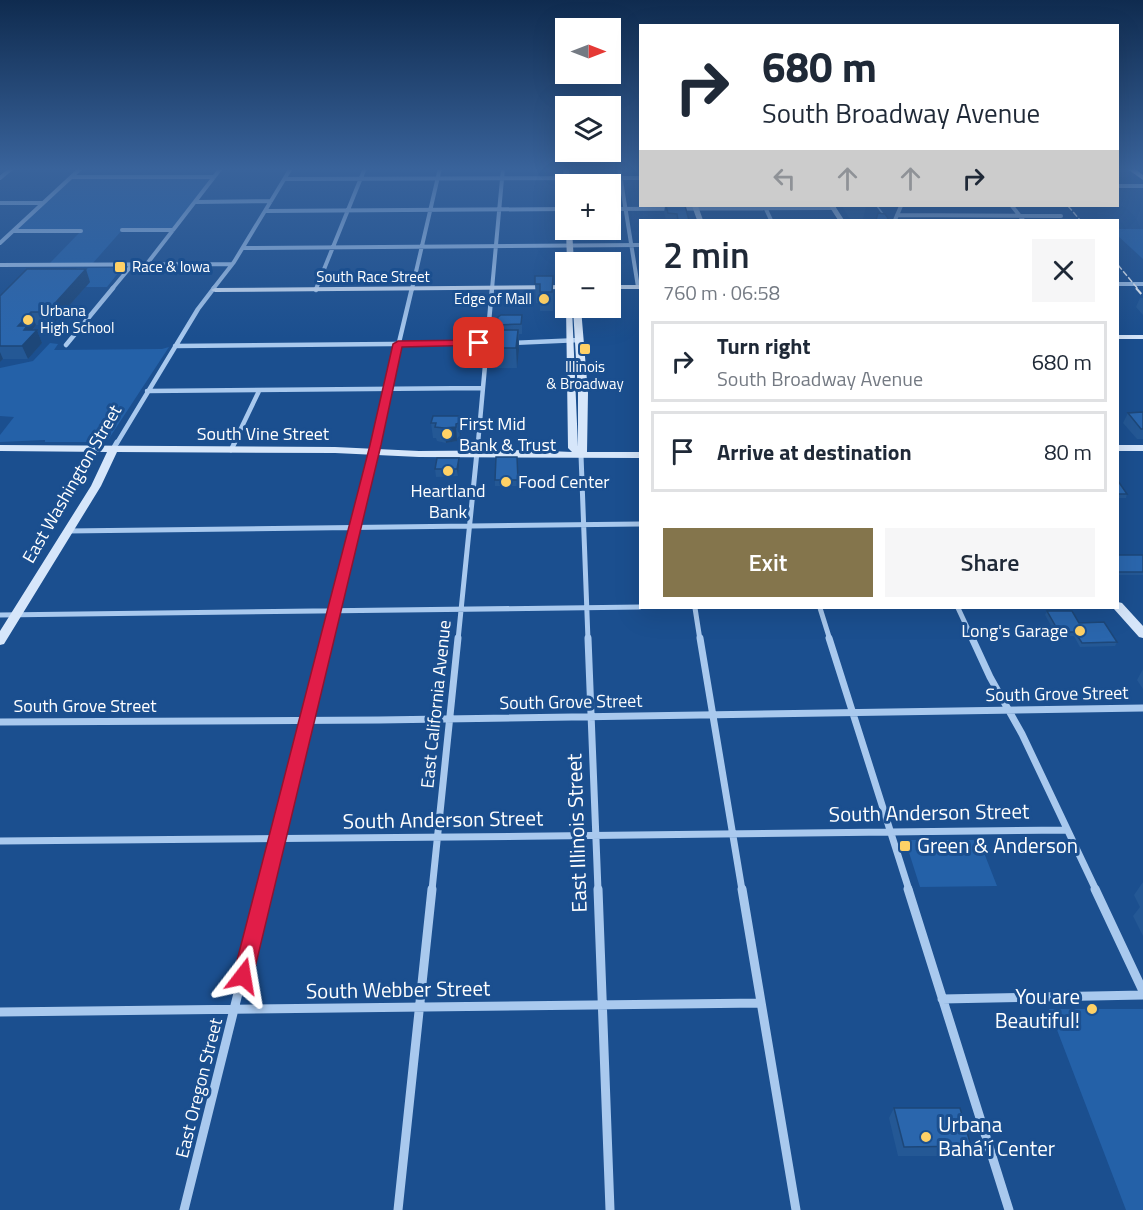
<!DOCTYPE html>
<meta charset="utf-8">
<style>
:root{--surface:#fff;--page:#f6f6f7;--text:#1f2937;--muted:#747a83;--line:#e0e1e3;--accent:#84754c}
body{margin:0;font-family:"Titillium Web",sans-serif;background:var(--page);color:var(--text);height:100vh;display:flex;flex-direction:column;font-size:22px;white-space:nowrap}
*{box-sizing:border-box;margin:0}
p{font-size:20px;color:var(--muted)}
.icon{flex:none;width:33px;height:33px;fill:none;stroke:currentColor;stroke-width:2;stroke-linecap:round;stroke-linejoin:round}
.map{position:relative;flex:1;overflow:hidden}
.drawer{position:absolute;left:639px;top:219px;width:480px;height:390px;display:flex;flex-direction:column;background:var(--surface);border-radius:0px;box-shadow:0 6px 24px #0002}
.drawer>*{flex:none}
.hud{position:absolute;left:639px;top:24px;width:480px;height:183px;border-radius:0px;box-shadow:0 6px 24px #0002;background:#fff;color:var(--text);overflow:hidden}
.needle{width:39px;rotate:90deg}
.controls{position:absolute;left:555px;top:18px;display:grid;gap:12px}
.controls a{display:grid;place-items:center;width:66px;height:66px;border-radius:0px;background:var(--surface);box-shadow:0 6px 24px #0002;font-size:30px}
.pin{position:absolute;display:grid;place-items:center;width:51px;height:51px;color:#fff;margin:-26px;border-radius:12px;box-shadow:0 3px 9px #0006}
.me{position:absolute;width:66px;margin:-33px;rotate:14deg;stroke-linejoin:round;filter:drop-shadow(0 0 4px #0008)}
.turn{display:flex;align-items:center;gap:21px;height:126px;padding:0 24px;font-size:27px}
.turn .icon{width:78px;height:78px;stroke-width:2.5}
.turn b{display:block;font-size:42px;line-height:51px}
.lanes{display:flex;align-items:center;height:57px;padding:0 24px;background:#0003;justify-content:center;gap:30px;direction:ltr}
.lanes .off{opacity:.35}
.round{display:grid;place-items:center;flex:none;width:63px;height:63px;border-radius:0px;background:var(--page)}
.headline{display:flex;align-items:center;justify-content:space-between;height:102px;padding:0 24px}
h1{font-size:36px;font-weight:600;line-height:45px}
.primary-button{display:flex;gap:12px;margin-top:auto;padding:12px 24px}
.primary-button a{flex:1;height:69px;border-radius:0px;background:var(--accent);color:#fff;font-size:24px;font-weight:600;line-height:69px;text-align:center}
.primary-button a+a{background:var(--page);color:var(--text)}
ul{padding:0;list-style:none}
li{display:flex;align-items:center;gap:18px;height:81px;margin:0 12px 9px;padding:0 12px;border:3px solid var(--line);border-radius:0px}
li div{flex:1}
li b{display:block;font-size:22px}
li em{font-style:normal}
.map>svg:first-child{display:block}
.green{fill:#2461a8}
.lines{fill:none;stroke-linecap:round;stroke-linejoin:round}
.stream{stroke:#9cc4f0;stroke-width:1.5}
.street-far4{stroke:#a9c9ee;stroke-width:4}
.street-far3{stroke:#a9c9ee;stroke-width:4.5}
.street-far2{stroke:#a9c9ee;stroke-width:5}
.street-far1{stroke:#a9c9ee;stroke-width:7}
.street{stroke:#a9c9ee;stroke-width:9}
.secondary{fill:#d6e6fa;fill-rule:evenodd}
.primary{fill:#f0f6ff;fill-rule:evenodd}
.rail-far1{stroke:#fff;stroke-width:1.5;stroke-dasharray:6 2;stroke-linecap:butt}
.rail{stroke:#fff;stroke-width:2;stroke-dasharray:8 3;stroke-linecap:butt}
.wall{fill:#245895}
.shaded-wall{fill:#1d4779}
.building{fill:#2a66ad;stroke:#1d4779;stroke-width:1.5}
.route{fill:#e11d48;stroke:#92132f;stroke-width:1.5}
.poi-dot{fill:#ffd166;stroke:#1b4f8f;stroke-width:2}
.labels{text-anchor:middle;stroke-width:6;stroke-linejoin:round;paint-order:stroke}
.far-poi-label{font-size:15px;fill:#fff;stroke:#1b4f8f;text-anchor:start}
.far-street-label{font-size:15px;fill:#fff;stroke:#1b4f8f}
.poi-label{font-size:18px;fill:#fff;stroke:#1b4f8f;text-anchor:start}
.street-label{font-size:18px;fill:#fff;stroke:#1b4f8f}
.near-street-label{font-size:21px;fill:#fff;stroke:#1b4f8f}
.near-poi-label{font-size:21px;fill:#fff;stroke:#1b4f8f;text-anchor:start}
</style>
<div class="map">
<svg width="1143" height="1210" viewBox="0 0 1143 1210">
<rect width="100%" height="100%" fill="#1b4f8f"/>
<path class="green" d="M 72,177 L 214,177 L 172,229 L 123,229 L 93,263 L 50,263 L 80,232 L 12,231 Z
M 1118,229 L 1143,229 L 1143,259 L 1118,236 Z
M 77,268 L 122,268 L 107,287 L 86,287 L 89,282 L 67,277 Z
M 50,343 L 58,344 L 54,350 L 162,349 L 169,347 L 108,440 L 100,442 L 45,442 L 45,440 L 0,442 L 0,435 L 14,417 L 0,416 L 0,368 L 33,361 Z
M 905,840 L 979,840 L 997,886 L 920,887 Z
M 1049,1009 L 1143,1009 L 1143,1210 L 1126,1210 Z"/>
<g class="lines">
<path class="stream" d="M 877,206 L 883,214"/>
<path class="street-far4" d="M 619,168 L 638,287
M 72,177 L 214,177
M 0,178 L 12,168
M 285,179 L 640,178
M 1118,186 L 1143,186
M 195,202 L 271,201
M 0,203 L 43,203
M 1012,206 L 1023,220
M 765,207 L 771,220
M 610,209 L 834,208
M 265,211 L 566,209
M 897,215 L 1061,216
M 895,220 L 901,206
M 122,230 L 173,230
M 13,231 L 81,231
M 0,243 L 81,168
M 243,248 L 640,245
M 0,265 L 232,264
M 146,265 L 221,168
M 1118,284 L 1143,284
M 112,289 L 132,265
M 213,289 L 234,262 L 291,168
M 316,289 L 365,168
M 412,289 L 440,168
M 492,289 L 503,168"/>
<path class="street-far3" d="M 316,290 L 317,288
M 512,343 L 580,340
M 66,345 L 113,288
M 175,346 L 501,343
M 147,391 L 482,388
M 117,443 L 198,309 L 214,288
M 234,443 L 259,391
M 375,443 L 412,288
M 478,443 L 492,288"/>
<path class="street-far2" d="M 113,449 L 117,442
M 231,450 L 235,442
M 581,455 L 588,640
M 67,531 L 640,524
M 695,608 L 700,640
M 820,608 L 830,640
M 958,608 L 973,640
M 0,615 L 640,607
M 326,640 L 376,442
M 458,640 L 478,442"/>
<path class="street-far1" d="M 588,638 L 598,890
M 700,638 L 742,890
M 829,638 L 909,890
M 972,638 L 990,677 L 1022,734 L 1096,890
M 0,722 L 379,720 L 1143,708
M 0,841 C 356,840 711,833 1067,830
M 264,890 L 327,638
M 432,890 L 458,638"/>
<path class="street" d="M 598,889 L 610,1210
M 742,889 L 796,1210
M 908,889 L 1009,1210
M 1095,889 L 1143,991
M 942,999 L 1143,995
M 0,1012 L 761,1003
M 184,1210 L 264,889
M 398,1210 L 432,889"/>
<path class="secondary" d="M 563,168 L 569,168 L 570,184 L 564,184 Z
M 692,206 L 698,206 L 703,220 L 697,220 Z
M 829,206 L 835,206 L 844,220 L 838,220 Z
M 566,230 L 572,230 L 574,262 L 567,262 Z
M 566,285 L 566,289 L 215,292 L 211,290 L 215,288 Z
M 610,285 L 640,285 L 640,289 L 610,289 Z
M 566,306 L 572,308 L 578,447 L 578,393 L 573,308 L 581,308 L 588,393 L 587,452 L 640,452 L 640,458 L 419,457 L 335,453 L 117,452 L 101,486 L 4,644 L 0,645 L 0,631 L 91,486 L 107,452 L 0,451 L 0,445 L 335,447 L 419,451 L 525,450 L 572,452 L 568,448 Z
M 1118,335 L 1143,335 L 1143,339 L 1118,339 Z
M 1118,445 L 1143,445 L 1143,451 L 1118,451 Z
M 1118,602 L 1122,603 L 1143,626 L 1143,638 L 1139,637 L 1114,609 L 1113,608 L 1118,608 Z"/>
<path class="primary" d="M 1126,168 L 1134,168 L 1143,175 L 1143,180 Z"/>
<path class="rail-far1" d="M 1068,206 L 1080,220
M 1118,265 L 1138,289"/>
<path class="rail" d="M 1136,288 L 1143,296"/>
</g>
<path class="wall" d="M 1118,168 L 1130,168 L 1127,177 L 1118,177 Z
M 665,206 L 685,206 L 689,220 L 666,220 L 664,213 Z
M 843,206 L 866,206 L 863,219 L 850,219 L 843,208 Z
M 553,276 L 553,311 L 540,311 L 540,303 L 536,303 L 535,284 Z
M 90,282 L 52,325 L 36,325 L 33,330 L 37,330 L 42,343 L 28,359 L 3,359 L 0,362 L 0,296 Z
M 1140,298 L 1143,298 L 1143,315 L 1136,307 Z
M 522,315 L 522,334 L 519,334 L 519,350 L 517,368 L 496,368 L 494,348 L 498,330 L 497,325 Z
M 1143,412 L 1143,439 L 1137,439 L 1123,423 L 1128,413 Z
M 460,416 L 461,430 L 460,438 L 457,438 L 457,441 L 446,443 L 437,441 L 436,438 L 433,438 L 431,423 Z
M 517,457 L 518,486 L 495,486 L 495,480 Z
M 459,458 L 459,465 L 458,476 L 436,477 L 435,469 Z
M 1118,481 L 1127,494 L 1126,498 L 1118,498 Z
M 1118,555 L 1143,555 L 1143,575 L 1118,575 Z
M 1047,611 L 1079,623 L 1117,642 L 1115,646 L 1080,647 L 1074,636 L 1057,636 L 1045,615 Z
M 1143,669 L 1143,689 L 1137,680 Z
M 1143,882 L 1143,936 L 1133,916 L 1140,907 L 1134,895 Z
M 894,1108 L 971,1146 L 964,1156 L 898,1156 L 889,1118 Z"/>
<path class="shaded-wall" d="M 86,269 L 90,282 L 52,325 L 47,312 Z
M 31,312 L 36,325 L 30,333 L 37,330 L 42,343 L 28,359 L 22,346 L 18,326 Z
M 518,330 L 519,350 L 517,368 L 516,348 Z
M 0,352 L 3,359 L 0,362 Z
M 460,416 L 461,430 L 460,438 L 459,423 Z
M 456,424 L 457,441 L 446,443 L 444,428 Z
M 459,458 L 459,465 L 458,476 L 457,469 Z"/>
<path class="building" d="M 666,206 L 685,206 L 689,220 L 678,220 L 677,214 L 668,213 Z
M 878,213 L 885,214 L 888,218 L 887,220 L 876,220 Z
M 581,258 L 598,258 L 598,262 L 580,262 Z
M 27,269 L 86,269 L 47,312 L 31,312 L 18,326 L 27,326 L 24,330 L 37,330 L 22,346 L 0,346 L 0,296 Z
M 535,276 L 553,276 L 552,292 L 540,292 L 540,284 L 535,284 Z
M 501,315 L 522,315 L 521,324 L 497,325 L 498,317 Z
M 494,330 L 518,330 L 516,348 L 494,348 Z
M 1143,412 L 1143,429 L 1141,429 L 1128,413 Z
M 433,416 L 460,416 L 459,423 L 456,424 L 456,427 L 444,428 L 435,427 L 436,423 L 431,423 Z
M 496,457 L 517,457 L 518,480 L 495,480 Z
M 437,458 L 459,458 L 457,469 L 435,469 Z
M 1118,481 L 1127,494 L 1118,494 Z
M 1118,555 L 1143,555 L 1143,572 L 1118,572 Z
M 1047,611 L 1072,611 L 1079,623 L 1104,622 L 1117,642 L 1082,643 L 1075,632 L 1059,632 Z
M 894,1108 L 960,1108 L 971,1146 L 904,1147 Z"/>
<linearGradient id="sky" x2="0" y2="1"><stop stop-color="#0f2b4f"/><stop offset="0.5" stop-color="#39639b"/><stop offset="1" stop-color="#39639b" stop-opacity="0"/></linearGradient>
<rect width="1143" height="338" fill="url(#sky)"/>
<path class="route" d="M 479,340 L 482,341 L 482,345 L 402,347 L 381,445 L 253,976 L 250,982 L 243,985 L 236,982 L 233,976 L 370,445 L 393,344 L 398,341 Z"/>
<g class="poi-dot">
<rect x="114" y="261" width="12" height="12" rx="3"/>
<circle cx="544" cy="299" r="6"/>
<circle cx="28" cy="320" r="6"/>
<rect x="579" y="343" width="12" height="12" rx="3"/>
<circle cx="447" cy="434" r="6"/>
<circle cx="448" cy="471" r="6"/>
<circle cx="506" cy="482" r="6"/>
<circle cx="1080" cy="631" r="6"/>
<rect x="899" y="840" width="12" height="12" rx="3"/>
<circle cx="1092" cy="1009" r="6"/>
<circle cx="926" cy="1137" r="6"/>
</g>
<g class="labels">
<g class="far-poi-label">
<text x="132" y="272">Race &amp; Iowa</text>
<text x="532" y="304" text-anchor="end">Edge of Mall</text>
<text x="40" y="316">Urbana<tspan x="40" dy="17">High School</tspan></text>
<text x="585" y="372" text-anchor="middle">Illinois<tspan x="585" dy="17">&amp; Broadway</tspan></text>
</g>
<g class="far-street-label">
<text x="373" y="282">South Race Street</text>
</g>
<g class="poi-label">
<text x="459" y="430">First Mid<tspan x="459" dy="21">Bank &amp; Trust</tspan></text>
<text x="518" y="488">Food Center</text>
<text x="448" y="497" text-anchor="middle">Heartland<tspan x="448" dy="21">Bank</tspan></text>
<text x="1068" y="637" text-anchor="end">Long's Garage</text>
</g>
<g class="street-label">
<text x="263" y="440">South Vine Street</text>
<text transform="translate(72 484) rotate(-60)" y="6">East Washington Street</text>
<text transform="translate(1057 694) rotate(-1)" y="6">South Grove Street</text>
<text transform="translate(571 702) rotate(-1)" y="6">South Grove Street</text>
<text transform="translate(436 704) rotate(-84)" y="6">East California Avenue</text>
<text x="85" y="712">South Grove Street</text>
<text transform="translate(199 1088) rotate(-76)" y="6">East Oregon Street</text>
</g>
<g class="near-street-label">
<text transform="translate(929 813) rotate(-1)" y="7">South Anderson Street</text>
<text transform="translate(443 820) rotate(-1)" y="7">South Anderson Street</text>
<text transform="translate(577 833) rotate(-92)" y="7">East Illinois Street</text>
<text transform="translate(398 990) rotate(-1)" y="7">South Webber Street</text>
</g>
<g class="near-poi-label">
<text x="917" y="853">Green &amp; Anderson</text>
<text x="1080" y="1004" text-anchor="end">You are<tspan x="1080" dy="24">Beautiful!</tspan></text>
<text x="938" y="1132">Urbana<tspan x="938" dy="24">Bahá'í Center</tspan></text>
</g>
</g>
</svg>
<div class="controls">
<a><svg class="needle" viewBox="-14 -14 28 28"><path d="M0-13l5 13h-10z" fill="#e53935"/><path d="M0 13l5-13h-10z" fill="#747a83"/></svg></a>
<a><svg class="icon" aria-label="layers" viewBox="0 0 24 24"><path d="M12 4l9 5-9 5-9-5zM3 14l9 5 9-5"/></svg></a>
<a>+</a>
<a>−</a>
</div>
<div class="pin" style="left:479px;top:343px;background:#d93025"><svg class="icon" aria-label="arrive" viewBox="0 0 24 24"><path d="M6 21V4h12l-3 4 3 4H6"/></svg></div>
<svg class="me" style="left:243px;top:976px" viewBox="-20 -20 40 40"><path d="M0-17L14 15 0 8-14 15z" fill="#e11d48" stroke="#fff" stroke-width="4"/></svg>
<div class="hud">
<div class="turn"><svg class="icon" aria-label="right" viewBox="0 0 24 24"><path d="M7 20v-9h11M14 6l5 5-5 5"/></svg><div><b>680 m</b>South Broadway Avenue</div></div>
<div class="lanes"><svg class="icon off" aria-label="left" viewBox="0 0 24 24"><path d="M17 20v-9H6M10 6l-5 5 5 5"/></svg><svg class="icon off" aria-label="ahead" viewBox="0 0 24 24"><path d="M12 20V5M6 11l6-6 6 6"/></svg><svg class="icon off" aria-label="ahead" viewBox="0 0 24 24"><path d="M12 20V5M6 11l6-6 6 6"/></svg><svg class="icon" aria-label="right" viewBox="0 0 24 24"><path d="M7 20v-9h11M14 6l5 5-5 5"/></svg></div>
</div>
<section class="drawer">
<div class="headline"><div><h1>2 min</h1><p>760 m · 06:58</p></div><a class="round"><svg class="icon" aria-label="close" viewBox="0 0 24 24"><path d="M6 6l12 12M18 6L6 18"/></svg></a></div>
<ul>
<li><svg class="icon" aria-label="right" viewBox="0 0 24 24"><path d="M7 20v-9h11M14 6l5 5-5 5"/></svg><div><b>Turn right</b><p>South Broadway Avenue</p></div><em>680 m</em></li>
<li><svg class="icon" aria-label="arrive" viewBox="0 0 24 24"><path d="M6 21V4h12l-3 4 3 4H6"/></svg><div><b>Arrive at destination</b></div><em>80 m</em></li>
</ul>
<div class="primary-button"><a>Exit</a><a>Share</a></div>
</section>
</div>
